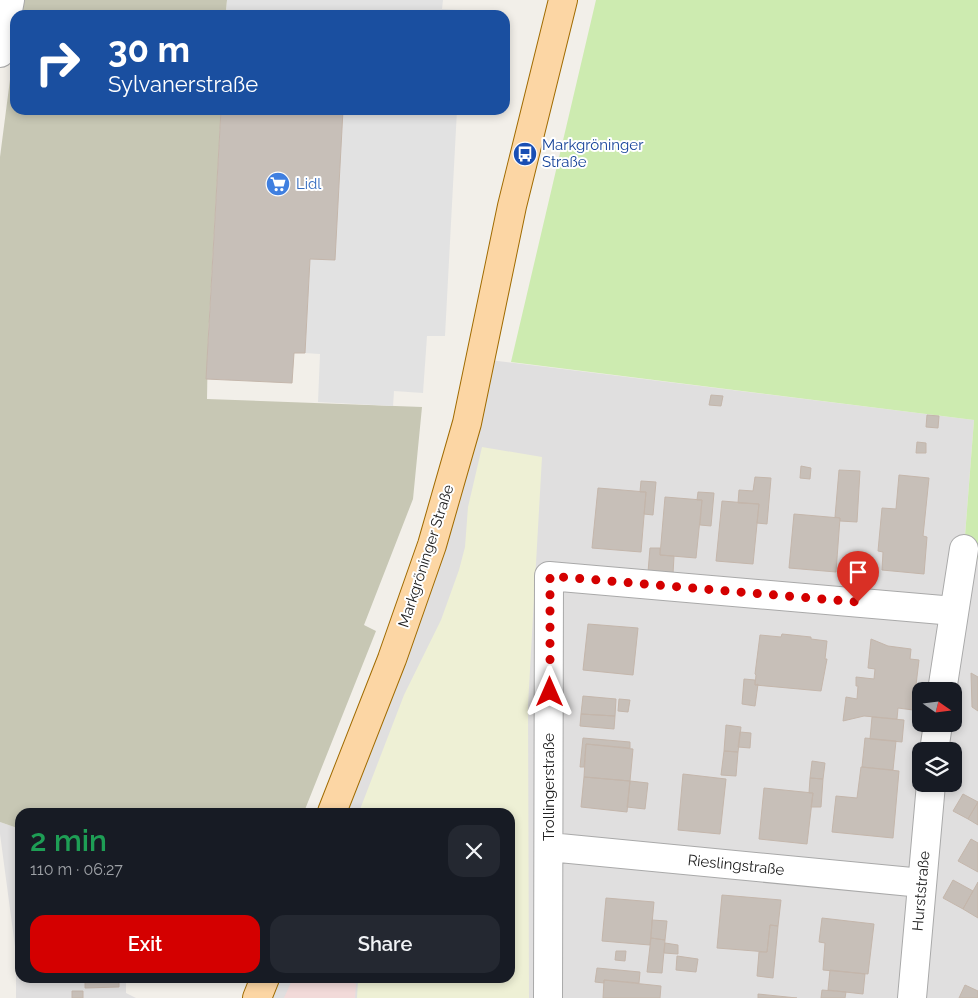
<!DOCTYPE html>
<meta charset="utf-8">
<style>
:root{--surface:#171b24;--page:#242831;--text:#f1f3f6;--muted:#9ea1a6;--accent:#d40000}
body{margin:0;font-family:Raleway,sans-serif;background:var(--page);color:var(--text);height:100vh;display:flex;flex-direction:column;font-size:19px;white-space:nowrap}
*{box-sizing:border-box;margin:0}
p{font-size:16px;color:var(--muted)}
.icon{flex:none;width:28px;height:28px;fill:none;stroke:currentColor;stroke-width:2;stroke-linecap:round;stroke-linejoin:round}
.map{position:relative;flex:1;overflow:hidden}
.drawer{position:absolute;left:15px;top:808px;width:500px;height:175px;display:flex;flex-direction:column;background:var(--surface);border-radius:15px;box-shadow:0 2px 8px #0003}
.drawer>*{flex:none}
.banner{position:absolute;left:10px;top:10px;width:500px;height:105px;border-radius:15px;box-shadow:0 2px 8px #0003;background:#1a4fa0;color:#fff;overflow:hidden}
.needle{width:32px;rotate:104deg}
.fabs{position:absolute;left:912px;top:682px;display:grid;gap:10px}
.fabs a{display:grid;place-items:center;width:50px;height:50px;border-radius:10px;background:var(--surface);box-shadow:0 2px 8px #0003;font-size:25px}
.pin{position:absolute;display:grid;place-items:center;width:42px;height:42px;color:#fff;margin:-51px -21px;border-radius:50% 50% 50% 0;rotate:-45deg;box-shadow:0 0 5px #0007}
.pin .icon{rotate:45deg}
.me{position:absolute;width:55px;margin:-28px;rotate:0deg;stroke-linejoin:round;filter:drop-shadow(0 0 4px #0008)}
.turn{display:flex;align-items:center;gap:18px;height:105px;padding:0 15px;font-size:22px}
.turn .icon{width:65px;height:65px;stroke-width:2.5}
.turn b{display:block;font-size:35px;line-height:42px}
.round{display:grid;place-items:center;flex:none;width:52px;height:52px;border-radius:15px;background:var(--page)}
.overview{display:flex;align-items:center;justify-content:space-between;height:85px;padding:0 15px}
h1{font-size:30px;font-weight:600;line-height:38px;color:#1e9e55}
.action{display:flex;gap:10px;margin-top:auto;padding:10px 15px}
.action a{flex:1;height:58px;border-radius:15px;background:var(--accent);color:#fff;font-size:20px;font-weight:600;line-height:58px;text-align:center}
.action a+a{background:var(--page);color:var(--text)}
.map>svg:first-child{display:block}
.residential{fill:#e0dfdf;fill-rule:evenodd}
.commercial{fill:#f2dad9}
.construction{fill:#c7c7b4}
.farmland{fill:#eef0d5}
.grass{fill:#cdebb0}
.parking{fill:#e2e2e2}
.building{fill:#c7bfb8;stroke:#c4b6ab}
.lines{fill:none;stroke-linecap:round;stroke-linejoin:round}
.minor-casing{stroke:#a9a9a9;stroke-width:30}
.major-casing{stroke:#a06b00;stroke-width:30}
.minor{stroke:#fff;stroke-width:28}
.major{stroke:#fcd6a4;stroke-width:28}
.route{stroke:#d40000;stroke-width:9;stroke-dasharray:0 16.2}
.labels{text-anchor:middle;stroke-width:4;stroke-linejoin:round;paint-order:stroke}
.transit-label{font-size:15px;fill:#164399;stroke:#fff;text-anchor:start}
.shop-label{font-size:15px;fill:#366cbe;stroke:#fff;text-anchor:start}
.street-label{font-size:15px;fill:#222;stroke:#fff}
</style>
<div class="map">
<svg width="978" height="998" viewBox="0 0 978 998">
<rect width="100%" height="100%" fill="#f2efe9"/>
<path class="residential" d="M 481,359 L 974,420 L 964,548 L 978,559 L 978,998 L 263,998 L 271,978 L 510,978 L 510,812 L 333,812 ZM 921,691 L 954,691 L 954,724 L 921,724 ZM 921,751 L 954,751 L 954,784 L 921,784 Z
M 0,822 L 20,829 L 20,978 L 126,978 L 126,993 L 136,998 L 16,998 L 16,954 L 0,834 Z"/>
<path class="commercial" d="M 293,978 L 342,978 L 356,984 L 355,998 L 284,998 Z"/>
<path class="construction" d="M 20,0 L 227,0 L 226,15 L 18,15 Z
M 15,41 L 15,110 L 221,110 L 208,339 L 207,399 L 422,407 L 413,499 L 364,625 L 376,631 L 304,812 L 20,812 L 20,829 L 0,822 L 0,157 Z"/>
<path class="farmland" d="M 482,447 L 542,457 L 528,705 L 529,998 L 357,998 L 358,981 L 350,978 L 510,978 L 510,812 L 359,812 L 404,695 L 441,620 L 459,570 L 465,547 L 468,507 Z"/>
<path class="grass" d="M 596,0 L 978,0 L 978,559 L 964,549 L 974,420 L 511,362 Z"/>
<path class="parking" d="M 227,0 L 443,0 L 442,9 L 463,10 L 462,15 L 226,15 Z
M 343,110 L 457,110 L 445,336 L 427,336 L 423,393 L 394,391 L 393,406 L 318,402 L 320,354 L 305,353 L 310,259 Z"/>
<path class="building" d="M 221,110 L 343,110 L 335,260 L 310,259 L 305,353 L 294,353 L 292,383 L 206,379 Z
M 711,395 L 723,396 L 721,406 L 709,405 Z
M 927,415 L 939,416 L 938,428 L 926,427 Z
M 917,442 L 926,443 L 926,453 L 916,453 Z
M 801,466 L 811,468 L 810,479 L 800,478 Z
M 839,470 L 860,471 L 857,522 L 840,521 L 840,518 L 835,517 Z
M 899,475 L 929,478 L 923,536 L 927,537 L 924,574 L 882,570 L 883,552 L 878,551 L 882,508 L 896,509 Z
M 755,477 L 771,478 L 767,524 L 757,523 L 759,504 L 738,503 L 739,490 L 753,491 Z
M 641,481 L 656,482 L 653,515 L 644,514 L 646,492 L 640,492 Z
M 598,488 L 646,492 L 641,552 L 592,548 Z
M 698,492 L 714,493 L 711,526 L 700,525 L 702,500 L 697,500 Z
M 665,497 L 702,500 L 696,558 L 660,555 Z
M 722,501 L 759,504 L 753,564 L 716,561 Z
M 794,514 L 840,518 L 836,572 L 789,568 Z
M 650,548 L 660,548 L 660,555 L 674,556 L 673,574 L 648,572 Z
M 588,624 L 638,628 L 633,675 L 583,670 Z
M 782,634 L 811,637 L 811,639 L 827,641 L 825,659 L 827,659 L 821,691 L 755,685 L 756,675 L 755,674 L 760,635 L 781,637 Z
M 871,639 L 888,646 L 911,649 L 910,659 L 919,660 L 913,710 L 898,708 L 897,719 L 864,716 L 843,721 L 846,697 L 857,699 L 858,686 L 856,686 L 856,677 L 874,679 L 875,669 L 868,668 Z
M 971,673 L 978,677 L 978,711 L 972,707 Z
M 744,679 L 755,680 L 755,685 L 758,684 L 755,706 L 742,704 Z
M 583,696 L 616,699 L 615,716 L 581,714 Z
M 619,699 L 630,700 L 628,712 L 618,711 Z
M 581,714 L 615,716 L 614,729 L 580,726 Z
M 872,717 L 904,720 L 902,742 L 870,739 Z
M 726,725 L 741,727 L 738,752 L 724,751 Z
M 740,732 L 751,733 L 750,748 L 738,747 Z
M 583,738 L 630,742 L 630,748 L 586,744 L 584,767 L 580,767 Z
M 865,738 L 896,741 L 893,770 L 862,767 Z
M 586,744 L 633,749 L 630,781 L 584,777 Z
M 724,751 L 738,752 L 736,776 L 721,775 Z
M 812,761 L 825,763 L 823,779 L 810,778 Z
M 861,767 L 899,771 L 893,838 L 832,832 L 836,796 L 857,798 Z
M 683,774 L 726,779 L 720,834 L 678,830 Z
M 584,777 L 630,781 L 627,812 L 581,807 Z
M 810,778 L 823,779 L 821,807 L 811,807 L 813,793 L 809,793 Z
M 630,781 L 648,783 L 645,809 L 627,807 Z
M 764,788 L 813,793 L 807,844 L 759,839 Z
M 963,794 L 978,802 L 968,819 L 953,811 Z
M 978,802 L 978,825 L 968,819 Z
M 971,839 L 978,843 L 978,872 L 958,861 Z
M 953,880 L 973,891 L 963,909 L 943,898 Z
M 978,882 L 978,918 L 963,909 Z
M 722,895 L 781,900 L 778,926 L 770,925 L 767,952 L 717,948 Z
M 606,898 L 654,902 L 650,945 L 602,941 Z
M 822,918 L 874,924 L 868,974 L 823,970 L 825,943 L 819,942 Z
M 652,920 L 667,921 L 665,940 L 651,938 Z
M 770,925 L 778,926 L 773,978 L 757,976 L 759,952 L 767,952 Z
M 651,938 L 665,940 L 662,973 L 647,972 Z
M 665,943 L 678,945 L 678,954 L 664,953 Z
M 616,951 L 626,951 L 625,961 L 615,960 Z
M 677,956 L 698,959 L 696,972 L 676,970 Z
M 597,968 L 640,972 L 639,983 L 604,980 L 604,983 L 595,982 Z
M 830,970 L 865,974 L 863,994 L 828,990 Z
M 100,978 L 119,978 L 119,987 L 85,988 L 85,979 L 100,980 Z
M 604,980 L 661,986 L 660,998 L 603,998 Z
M 965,985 L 978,991 L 978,998 L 959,998 Z
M 822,990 L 846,992 L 845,998 L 821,998 Z
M 72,991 L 83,991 L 83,998 L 72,998 Z
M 758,994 L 797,998 L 758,998 Z"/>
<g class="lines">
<g class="minor-casing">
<path id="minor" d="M 0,53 L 10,0
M 942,691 L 964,549
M 934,751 L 938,724
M 549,847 L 922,883
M 548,998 L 549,576 L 954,611
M 912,998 L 931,784"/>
</g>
<g class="major-casing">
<path id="major" d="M 332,812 L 392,659 L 432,545 L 467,423 L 512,206 L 563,0
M 257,998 L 265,978"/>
</g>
<use href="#minor" class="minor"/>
<use href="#major" class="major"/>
</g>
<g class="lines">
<path class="route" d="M 550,692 L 550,576 L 858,602"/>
</g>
<defs>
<g id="bus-disc" transform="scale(1.25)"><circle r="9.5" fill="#1a4fb4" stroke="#fff"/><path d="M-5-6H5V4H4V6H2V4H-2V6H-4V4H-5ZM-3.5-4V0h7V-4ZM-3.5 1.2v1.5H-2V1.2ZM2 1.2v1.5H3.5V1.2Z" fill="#fff"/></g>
<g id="supermarket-disc" transform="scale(1.25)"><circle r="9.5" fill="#3f7fe0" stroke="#fff"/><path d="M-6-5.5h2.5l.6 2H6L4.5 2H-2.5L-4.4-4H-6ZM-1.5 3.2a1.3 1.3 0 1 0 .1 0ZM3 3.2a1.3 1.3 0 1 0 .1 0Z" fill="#fff"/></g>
</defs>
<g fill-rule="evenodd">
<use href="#bus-disc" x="525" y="154"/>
<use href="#supermarket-disc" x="278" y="184"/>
</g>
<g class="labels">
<g class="transit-label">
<text x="542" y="150">Markgröninger<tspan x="542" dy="17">Straße</tspan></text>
</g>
<g class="shop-label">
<text x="296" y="189">Lidl</text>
</g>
<g class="street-label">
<text transform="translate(426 556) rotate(-72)" y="5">Markgröninger Straße</text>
<text transform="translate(549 787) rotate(-90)" y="5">Trollingerstraße</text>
<text transform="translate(736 865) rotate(6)" y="5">Rieslingstraße</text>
<text transform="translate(921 891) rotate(-85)" y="5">Hurststraße</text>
</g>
</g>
</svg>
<div class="fabs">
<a><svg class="needle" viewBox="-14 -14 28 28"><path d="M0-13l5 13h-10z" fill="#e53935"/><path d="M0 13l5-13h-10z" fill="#9ea1a6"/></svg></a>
<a><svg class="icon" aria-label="layers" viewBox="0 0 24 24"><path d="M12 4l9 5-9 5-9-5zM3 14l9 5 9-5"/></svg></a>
</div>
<div class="pin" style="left:858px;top:602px;background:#d93025"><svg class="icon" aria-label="arrive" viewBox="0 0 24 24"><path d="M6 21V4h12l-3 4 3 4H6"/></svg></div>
<svg class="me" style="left:550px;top:692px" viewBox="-20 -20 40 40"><path d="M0-17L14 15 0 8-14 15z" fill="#d40000" stroke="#fff" stroke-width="4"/></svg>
<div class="banner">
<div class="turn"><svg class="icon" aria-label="right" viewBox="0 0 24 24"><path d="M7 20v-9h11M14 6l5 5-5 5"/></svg><div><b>30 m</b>Sylvanerstraße</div></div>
</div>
<section class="drawer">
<div class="overview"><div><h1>2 min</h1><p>110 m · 06:27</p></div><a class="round"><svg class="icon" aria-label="close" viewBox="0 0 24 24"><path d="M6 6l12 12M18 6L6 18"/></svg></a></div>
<div class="action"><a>Exit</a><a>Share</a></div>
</section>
</div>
